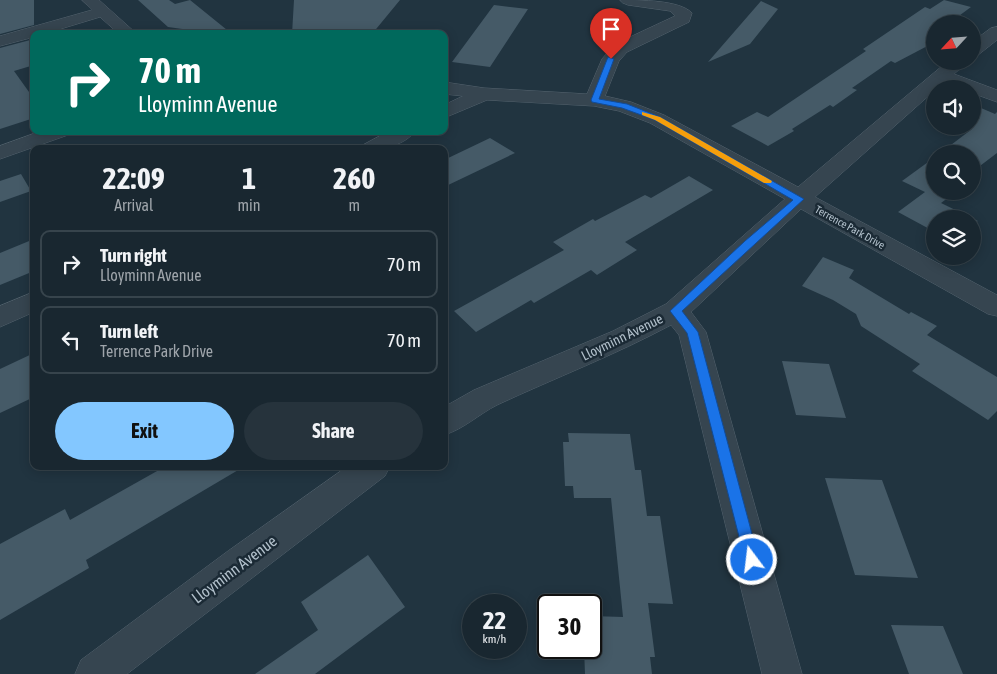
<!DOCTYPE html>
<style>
:root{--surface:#192730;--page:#26333c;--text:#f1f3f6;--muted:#9fa5ab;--line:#37444c;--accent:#83c7ff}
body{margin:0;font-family:"Asap Condensed",sans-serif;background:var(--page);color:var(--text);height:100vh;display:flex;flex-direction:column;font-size:19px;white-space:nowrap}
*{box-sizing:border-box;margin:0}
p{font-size:16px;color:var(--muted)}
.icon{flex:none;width:28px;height:28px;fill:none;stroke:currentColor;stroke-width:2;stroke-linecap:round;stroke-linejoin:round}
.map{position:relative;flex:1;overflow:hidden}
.panel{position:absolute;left:30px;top:145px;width:418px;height:325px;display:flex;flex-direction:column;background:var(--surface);border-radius:10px;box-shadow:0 2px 12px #0003,0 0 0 1px var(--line)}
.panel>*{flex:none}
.banner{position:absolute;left:30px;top:30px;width:418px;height:105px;border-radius:10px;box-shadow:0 2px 12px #0003,0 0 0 1px var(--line);background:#00695c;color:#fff;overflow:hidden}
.needle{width:32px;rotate:244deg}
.buttons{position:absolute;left:926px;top:15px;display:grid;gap:10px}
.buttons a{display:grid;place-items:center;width:55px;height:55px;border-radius:50%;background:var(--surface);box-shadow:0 2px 12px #0003,0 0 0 1px var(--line);font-size:25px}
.speed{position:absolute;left:462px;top:594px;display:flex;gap:10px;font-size:25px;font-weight:700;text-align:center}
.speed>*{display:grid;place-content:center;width:65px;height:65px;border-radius:50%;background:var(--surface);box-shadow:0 2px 12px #0003,0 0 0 1px var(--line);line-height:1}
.speed small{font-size:12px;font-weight:400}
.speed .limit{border:2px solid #111;border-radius:8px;background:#fff;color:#111}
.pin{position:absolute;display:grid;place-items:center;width:42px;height:42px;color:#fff;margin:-51px -21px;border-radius:50% 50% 50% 0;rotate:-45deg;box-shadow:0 0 5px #0007}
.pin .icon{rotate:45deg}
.me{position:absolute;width:55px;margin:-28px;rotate:345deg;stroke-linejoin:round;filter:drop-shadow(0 0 4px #0008)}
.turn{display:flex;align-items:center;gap:18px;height:105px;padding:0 25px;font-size:22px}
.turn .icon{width:65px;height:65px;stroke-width:2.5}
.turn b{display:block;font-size:35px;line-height:42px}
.eta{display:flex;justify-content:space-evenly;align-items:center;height:85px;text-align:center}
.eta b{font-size:30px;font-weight:700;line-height:35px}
.action{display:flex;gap:10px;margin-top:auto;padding:10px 25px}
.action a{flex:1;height:58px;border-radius:30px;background:var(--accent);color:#111;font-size:20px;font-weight:700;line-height:58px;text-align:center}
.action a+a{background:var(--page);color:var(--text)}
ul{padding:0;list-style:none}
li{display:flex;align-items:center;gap:15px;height:68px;margin:0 10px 8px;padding:0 15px;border:2px solid var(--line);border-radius:10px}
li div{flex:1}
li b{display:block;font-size:19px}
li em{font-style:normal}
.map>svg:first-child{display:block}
.building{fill:#455a67}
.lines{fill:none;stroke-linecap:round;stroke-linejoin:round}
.minor-casing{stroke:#54636e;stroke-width:1}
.minor{fill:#364550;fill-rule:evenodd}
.route{fill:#1a73e8;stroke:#114b97}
.slow{fill:#f59e0b}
.labels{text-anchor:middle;stroke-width:5;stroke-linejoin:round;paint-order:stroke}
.far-street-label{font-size:11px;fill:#b2c0cb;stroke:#1b2a35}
.street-label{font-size:14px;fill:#b2c0cb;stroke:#1b2a35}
.near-street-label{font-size:16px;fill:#b2c0cb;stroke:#1b2a35}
</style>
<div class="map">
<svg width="997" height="674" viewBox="0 0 997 674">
<rect width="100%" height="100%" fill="#213440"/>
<path class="building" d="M 0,0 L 34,0 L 34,25 L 0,34 Z
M 138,0 L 169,0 L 175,4 L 190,0 L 232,34 L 218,34 L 168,27 Z
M 294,0 L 400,0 L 372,34 L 292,34 Z
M 944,0 L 971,7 L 948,24 L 935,24 L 935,42 L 895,63 L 891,61 L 852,88 L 857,90 L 833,107 L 830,105 L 792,129 L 794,131 L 768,146 L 731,126 L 757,112 L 768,117 L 866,51 L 863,49 L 925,7 L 930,9 Z
M 761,1 L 778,9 L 750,44 L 708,62 Z
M 494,5 L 528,9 L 490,67 L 452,62 Z
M 34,39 L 34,65 L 14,71 L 34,99 L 34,118 L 0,129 L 0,48 Z
M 981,108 L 995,114 L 997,112 L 997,153 L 972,172 L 972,154 L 939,154 L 972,129 L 972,114 Z
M 490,138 L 515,153 L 444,187 L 444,160 Z
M 935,157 L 935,191 L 957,191 L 941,203 L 978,221 L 972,225 L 972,219 L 935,219 L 935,232 L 898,212 L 925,192 L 902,181 Z
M 21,174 L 31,191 L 0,202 L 0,181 Z
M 689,176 L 713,190 L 625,242 L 637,250 L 597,275 L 591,270 L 534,303 L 531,300 L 476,332 L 454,311 L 564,250 L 553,242 L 593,219 L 595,221 L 645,195 L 651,198 Z
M 34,239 L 34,271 L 0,285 L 0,253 Z
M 823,257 L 854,270 L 849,278 L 909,314 L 911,312 L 937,326 L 927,335 L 997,377 L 997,411 L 988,420 L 912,371 L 920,364 L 861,326 L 856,314 L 833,300 L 802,286 Z
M 34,353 L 34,397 L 0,413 L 0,369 Z
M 782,361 L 829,364 L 846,418 L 796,415 Z
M 568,433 L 630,434 L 635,470 L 641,470 L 647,516 L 660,516 L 673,604 L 648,603 L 655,657 L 650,657 L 652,674 L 585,674 L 584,648 L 591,648 L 591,616 L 623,617 L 611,498 L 574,498 L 573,486 L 565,486 L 563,442 L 569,442 Z
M 166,466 L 245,466 L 86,560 L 89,568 L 0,620 L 0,544 L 65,509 L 70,520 Z
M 825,478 L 882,480 L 918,578 L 855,575 Z
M 368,555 L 405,607 L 315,674 L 255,674 L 318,630 L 301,602 Z
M 891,625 L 943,626 L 963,674 L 909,674 Z"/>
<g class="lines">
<g class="minor-casing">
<path id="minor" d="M 82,0 L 99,0 L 137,34 L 119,34 L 100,17 L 44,34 L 34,34 L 34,37 L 0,46 L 0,36 L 92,10 Z
M 620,0 C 640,0 680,0 692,13 L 689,22 L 627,52 L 619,61 L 605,96 L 631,102 L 664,115 L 798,187 L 948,61 L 969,61 L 954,74 L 997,90 L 997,102 L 972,93 L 972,89 L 960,89 L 943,83 L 815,197 L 997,295 L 997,316 L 988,314 L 801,209 L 691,312 L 706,332 L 802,674 L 762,674 L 679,335 L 671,325 C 615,355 555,378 497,405 C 479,414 464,429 444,435 L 444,407 L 474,390 L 613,331 L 666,304 L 785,199 L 650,123 L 619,111 L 594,106 L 487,100 L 444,118 L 444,105 L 463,96 L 444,94 L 444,82 L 484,88 L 587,94 L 602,59 L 615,44 L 675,16 L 670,11 L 628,5 L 623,3 Z
M 997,27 L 997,40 L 978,55 L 972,56 L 972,42 L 991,28 Z
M 41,131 L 71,131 L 68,135 L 0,159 L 0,146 Z
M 389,131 L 415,131 C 403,148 378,149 360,149 L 363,145 Z
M 34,292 L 34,312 L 0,327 L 0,306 Z
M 348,466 L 390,466 L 385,476 L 127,674 L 75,674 L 81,660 L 228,551 Z"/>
</g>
<use href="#minor" class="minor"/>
</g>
<path class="route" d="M 608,57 L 614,59 L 599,99 L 627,104 L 660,117 L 804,199 L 682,311 L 698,332 L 759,560 L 757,565 L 752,567 L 747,565 L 745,560 L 687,333 L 670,311 L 745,241 L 793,200 L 655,120 L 622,108 L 592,102 L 591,100 Z"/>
<path class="slow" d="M 642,112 L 660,117 L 772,181 L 771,183 L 764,183 L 655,120 L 642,115 Z"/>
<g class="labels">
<g class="far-street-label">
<text transform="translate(850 227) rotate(29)" y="4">Terrence Park Drive</text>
</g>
<g class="street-label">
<text transform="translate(622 337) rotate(-26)" y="5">Lloyminn Avenue</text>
</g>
<g class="near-street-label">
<text transform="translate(234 569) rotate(-37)" y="6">Lloyminn Avenue</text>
</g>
</g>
</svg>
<div class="buttons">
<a><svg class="needle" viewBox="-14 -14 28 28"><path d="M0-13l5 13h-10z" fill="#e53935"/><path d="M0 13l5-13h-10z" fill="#9fa5ab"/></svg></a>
<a><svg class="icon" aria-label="sound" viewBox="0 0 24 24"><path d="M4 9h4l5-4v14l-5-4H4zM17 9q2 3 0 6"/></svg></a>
<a><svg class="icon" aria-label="search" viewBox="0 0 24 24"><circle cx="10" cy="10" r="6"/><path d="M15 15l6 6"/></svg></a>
<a><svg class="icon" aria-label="layers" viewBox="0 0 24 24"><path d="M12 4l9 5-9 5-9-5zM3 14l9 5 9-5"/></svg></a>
</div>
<div class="speed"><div>22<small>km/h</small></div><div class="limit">30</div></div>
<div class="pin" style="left:611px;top:59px;background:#d93025"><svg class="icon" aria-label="arrive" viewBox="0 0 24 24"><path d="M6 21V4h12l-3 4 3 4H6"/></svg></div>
<svg class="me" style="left:752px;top:560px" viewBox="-20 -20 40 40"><circle r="17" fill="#1a73e8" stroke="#fff" stroke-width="3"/><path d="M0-11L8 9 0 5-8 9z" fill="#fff"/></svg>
<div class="banner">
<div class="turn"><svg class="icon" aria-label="right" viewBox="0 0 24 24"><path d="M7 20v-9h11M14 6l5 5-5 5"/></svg><div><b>70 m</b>Lloyminn Avenue</div></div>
</div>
<section class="panel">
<div class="eta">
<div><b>22:09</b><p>Arrival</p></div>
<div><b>1</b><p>min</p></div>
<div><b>260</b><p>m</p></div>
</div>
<ul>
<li><svg class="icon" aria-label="right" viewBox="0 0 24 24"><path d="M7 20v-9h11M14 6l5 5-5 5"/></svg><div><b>Turn right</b><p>Lloyminn Avenue</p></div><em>70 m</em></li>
<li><svg class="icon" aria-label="left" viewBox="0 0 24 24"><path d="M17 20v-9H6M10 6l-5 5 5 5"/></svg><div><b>Turn left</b><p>Terrence Park Drive</p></div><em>70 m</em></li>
</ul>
<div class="action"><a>Exit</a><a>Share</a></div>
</section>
</div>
